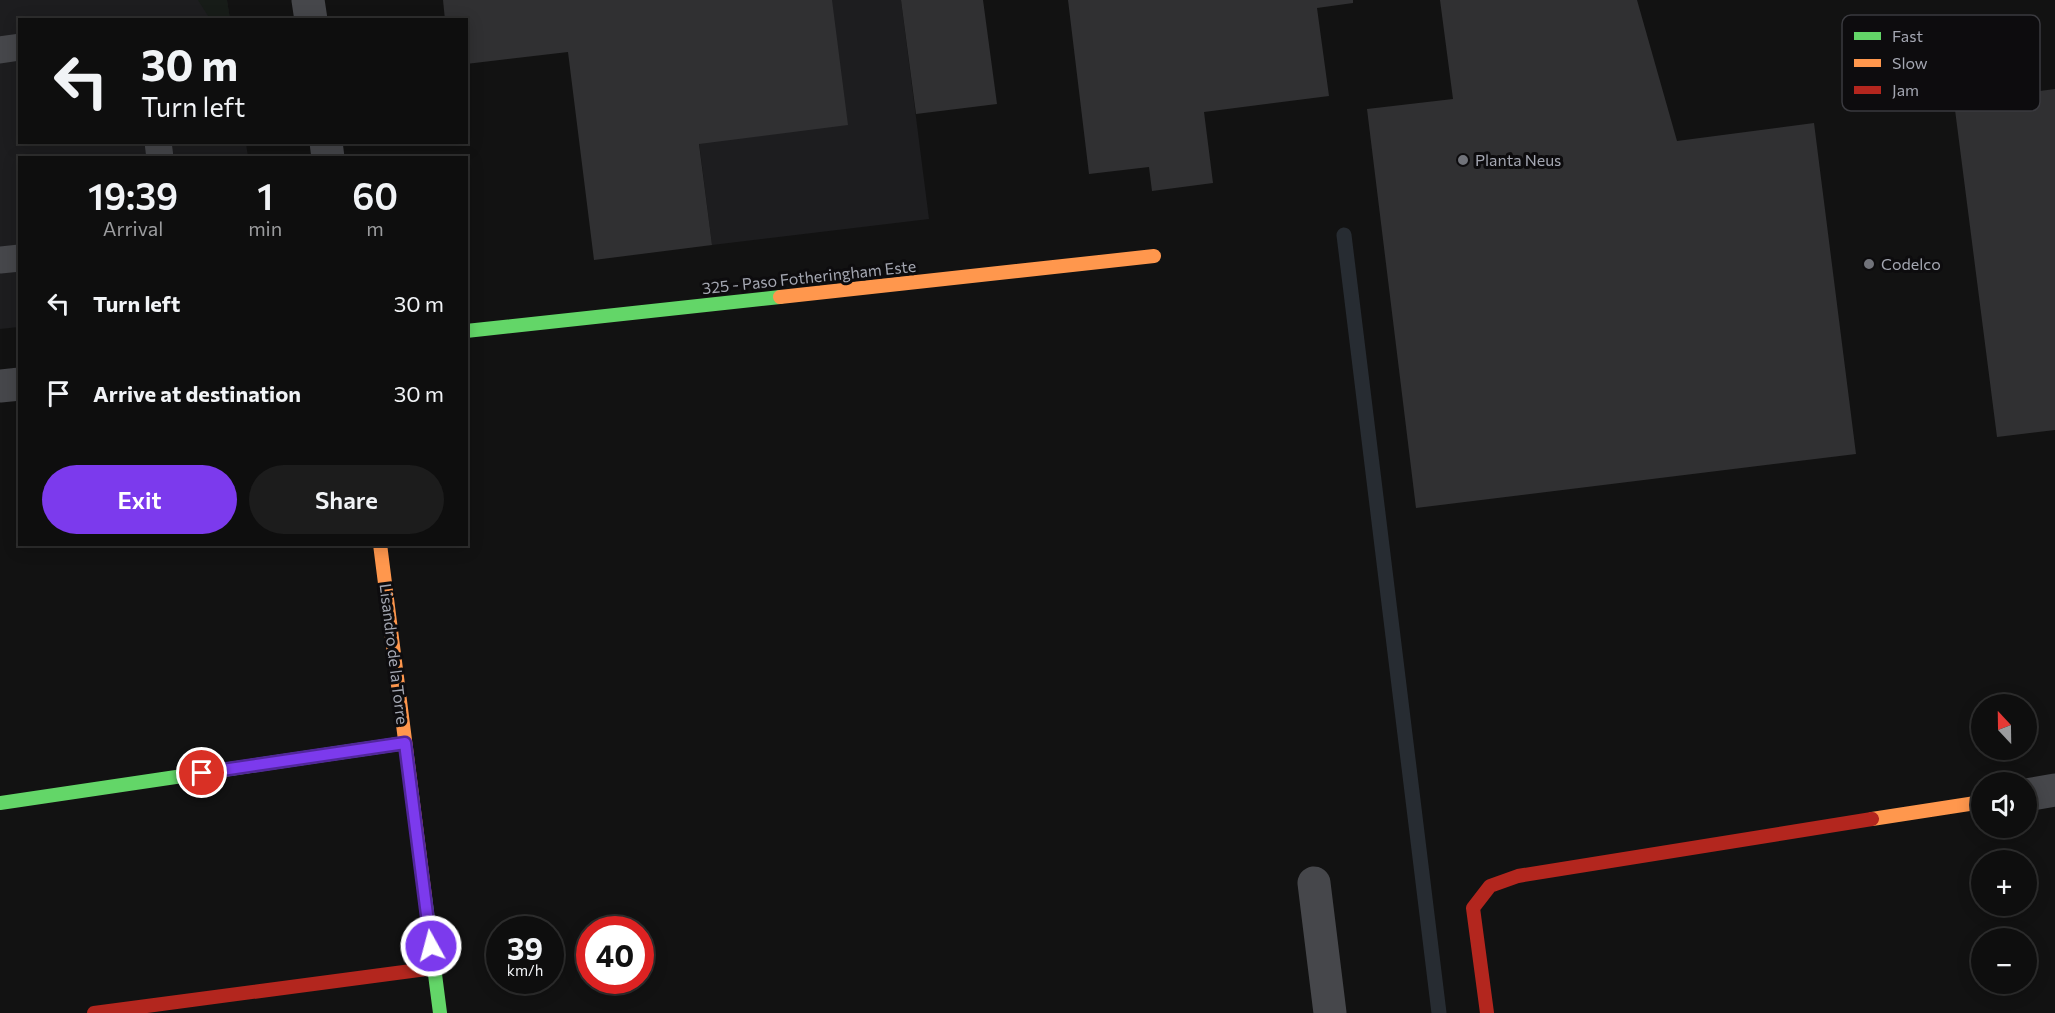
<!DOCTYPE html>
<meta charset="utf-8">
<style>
:root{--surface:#0e0e0e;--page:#1c1c1c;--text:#f1f3f6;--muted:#9b9c9e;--line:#2e2e2e;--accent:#7c3aed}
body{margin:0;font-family:Commissioner,sans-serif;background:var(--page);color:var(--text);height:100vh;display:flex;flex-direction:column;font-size:22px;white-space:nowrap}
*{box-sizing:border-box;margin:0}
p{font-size:20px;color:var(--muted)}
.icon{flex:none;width:33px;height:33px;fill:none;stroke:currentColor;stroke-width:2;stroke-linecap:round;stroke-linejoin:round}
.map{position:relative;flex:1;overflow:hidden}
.side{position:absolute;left:18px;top:156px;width:450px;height:390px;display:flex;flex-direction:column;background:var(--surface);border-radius:0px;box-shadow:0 3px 15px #0003,0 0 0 2px var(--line)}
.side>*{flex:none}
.guide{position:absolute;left:18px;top:18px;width:450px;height:126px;border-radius:0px;box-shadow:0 3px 15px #0003,0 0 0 2px var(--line);background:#0e0e0e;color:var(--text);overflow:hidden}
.needle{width:39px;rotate:338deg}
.tools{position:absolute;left:1971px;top:694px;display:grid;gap:12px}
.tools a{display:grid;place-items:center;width:66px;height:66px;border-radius:50%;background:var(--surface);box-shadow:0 3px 15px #0003,0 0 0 2px var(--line);font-size:30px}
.speed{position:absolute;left:486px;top:916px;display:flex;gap:12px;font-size:30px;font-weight:700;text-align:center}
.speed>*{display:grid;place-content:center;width:78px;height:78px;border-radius:50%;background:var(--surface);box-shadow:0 3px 15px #0003,0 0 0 2px var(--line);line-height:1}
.speed small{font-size:15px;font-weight:400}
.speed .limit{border:9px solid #d22;background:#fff;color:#111}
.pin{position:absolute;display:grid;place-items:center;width:51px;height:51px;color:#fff;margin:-26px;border:3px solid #fff;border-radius:50%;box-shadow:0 2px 6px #0007}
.me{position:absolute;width:66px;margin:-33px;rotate:353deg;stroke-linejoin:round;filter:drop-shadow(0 0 4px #0008)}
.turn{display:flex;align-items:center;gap:21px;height:126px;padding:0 24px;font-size:27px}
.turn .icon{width:78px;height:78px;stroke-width:2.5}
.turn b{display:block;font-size:42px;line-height:51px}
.eta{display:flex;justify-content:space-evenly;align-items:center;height:102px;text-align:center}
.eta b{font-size:36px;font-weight:600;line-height:42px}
.action{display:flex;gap:12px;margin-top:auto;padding:12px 24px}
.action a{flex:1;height:69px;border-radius:36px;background:var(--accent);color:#fff;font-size:24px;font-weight:600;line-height:69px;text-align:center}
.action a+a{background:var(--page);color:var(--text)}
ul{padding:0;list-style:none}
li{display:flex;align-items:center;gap:18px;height:90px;padding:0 24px}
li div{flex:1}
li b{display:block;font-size:22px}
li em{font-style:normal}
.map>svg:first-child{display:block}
.built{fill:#1d1d1f}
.green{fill:#171c18}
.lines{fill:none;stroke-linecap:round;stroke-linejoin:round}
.stream{stroke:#272c32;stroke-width:15}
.building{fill:#303032}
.lane{stroke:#46474b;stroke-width:27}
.street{stroke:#46474b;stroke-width:33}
.fast{stroke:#63d668;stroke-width:14}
.slow{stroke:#ff974d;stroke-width:14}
.jam{stroke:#b3261e;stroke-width:14}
.route-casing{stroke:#51269a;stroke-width:15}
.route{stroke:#7c3aed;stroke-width:10}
.poi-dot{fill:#71737a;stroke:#0d0c0e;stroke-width:2}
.labels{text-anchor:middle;stroke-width:6;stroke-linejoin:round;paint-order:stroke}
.poi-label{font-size:16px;fill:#a4a7b2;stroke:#0d0c0e;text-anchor:start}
.street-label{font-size:16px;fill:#a4a7b2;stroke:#0d0c0e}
.key{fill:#0d0c0e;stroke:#3a3a3f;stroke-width:1.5}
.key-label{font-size:16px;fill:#a4a7b2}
</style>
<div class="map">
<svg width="2055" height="1013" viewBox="0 0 2055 1013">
<rect width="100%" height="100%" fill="#121212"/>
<path class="built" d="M 0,0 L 227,0 L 230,19 L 20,20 L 20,142 L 246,143 L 248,157 L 20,158 L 19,327 L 0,329 Z
M 681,0 L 901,0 L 929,219 L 712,245 Z"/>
<path class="green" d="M 198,0 L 227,0 L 230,19 L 210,19 Z"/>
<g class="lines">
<path class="stream" d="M 1344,235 L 1439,1013"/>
</g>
<path class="building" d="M 443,0 L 832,0 L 848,125 L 699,144 L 712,245 L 594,260 L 568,52 L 466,64 L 466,20 L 445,20 Z
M 901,0 L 983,0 L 997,104 L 916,114 Z
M 1068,0 L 1353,0 L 1353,3 L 1317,8 L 1329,96 L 1204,112 L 1213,183 L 1152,191 L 1149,167 L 1089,174 Z
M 1440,0 L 1637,0 L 1677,141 L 1814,123 L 1856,454 L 1416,508 L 1367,109 L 1453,99 Z
M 2055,89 L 2055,430 L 1997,437 L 1954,102 Z"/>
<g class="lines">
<path class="lane" d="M 0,50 L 20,47
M 158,142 L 160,158
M 0,260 L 20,258"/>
<path class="street" d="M 308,0 L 311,20
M 326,142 L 328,158
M 0,386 L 20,384
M 2026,795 L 2055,790
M 1314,883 L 1330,1013"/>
<path class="fast" d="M 466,331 L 780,297
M 0,803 L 405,743
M 425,897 L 440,1013"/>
<path class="slow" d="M 780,297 L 1154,256
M 380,544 L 425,897
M 1872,819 L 1982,802"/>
<path class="jam" d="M 94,1013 L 434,968
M 1487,1013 L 1473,908 L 1490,886 L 1518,876 L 1872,819"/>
</g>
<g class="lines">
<g class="route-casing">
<path id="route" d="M 202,773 L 405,743 L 431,946"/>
</g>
<use href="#route" class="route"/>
</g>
<g class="poi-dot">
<circle cx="1463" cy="160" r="6"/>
<circle cx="1869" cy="264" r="6"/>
</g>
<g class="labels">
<g class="poi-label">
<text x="1475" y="166">Planta Neus</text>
<text x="1881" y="270">Codelco</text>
</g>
<g class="street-label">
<text transform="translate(809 277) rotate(-6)" y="6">325 - Paso Fotheringham Este</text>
<text transform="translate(394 654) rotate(83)" y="6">Lisandro de la Torre</text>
</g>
</g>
<rect x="1842" y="15" width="198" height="96" rx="9" class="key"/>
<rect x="1854" y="32" width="27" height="8" fill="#63d668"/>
<rect x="1854" y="59" width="27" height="8" fill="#ff974d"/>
<rect x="1854" y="86" width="27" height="8" fill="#b3261e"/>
<g class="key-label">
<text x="1892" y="42">Fast</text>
<text x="1892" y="69">Slow</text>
<text x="1892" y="96">Jam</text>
</g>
</svg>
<div class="tools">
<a><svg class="needle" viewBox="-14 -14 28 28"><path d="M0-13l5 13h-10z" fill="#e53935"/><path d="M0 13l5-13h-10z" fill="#9b9c9e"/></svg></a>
<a><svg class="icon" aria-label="sound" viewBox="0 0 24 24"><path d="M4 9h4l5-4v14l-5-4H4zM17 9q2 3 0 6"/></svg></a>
<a>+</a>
<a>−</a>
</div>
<div class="speed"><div>39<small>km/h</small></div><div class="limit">40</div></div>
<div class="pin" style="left:202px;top:773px;background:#d93025"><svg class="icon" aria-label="arrive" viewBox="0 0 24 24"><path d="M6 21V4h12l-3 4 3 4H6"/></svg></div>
<svg class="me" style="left:431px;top:946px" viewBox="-20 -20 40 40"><circle r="17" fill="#7c3aed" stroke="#fff" stroke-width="3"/><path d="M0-11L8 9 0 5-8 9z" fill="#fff"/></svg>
<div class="guide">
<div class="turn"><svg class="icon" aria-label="left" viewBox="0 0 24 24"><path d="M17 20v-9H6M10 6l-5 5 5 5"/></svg><div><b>30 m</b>Turn left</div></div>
</div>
<section class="side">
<div class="eta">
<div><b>19:39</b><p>Arrival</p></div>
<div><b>1</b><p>min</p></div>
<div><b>60</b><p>m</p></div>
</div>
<ul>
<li><svg class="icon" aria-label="left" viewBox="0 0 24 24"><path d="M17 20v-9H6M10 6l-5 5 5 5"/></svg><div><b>Turn left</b></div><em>30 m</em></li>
<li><svg class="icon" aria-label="arrive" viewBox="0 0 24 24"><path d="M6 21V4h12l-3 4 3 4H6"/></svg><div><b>Arrive at destination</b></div><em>30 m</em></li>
</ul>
<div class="action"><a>Exit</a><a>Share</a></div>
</section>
</div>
